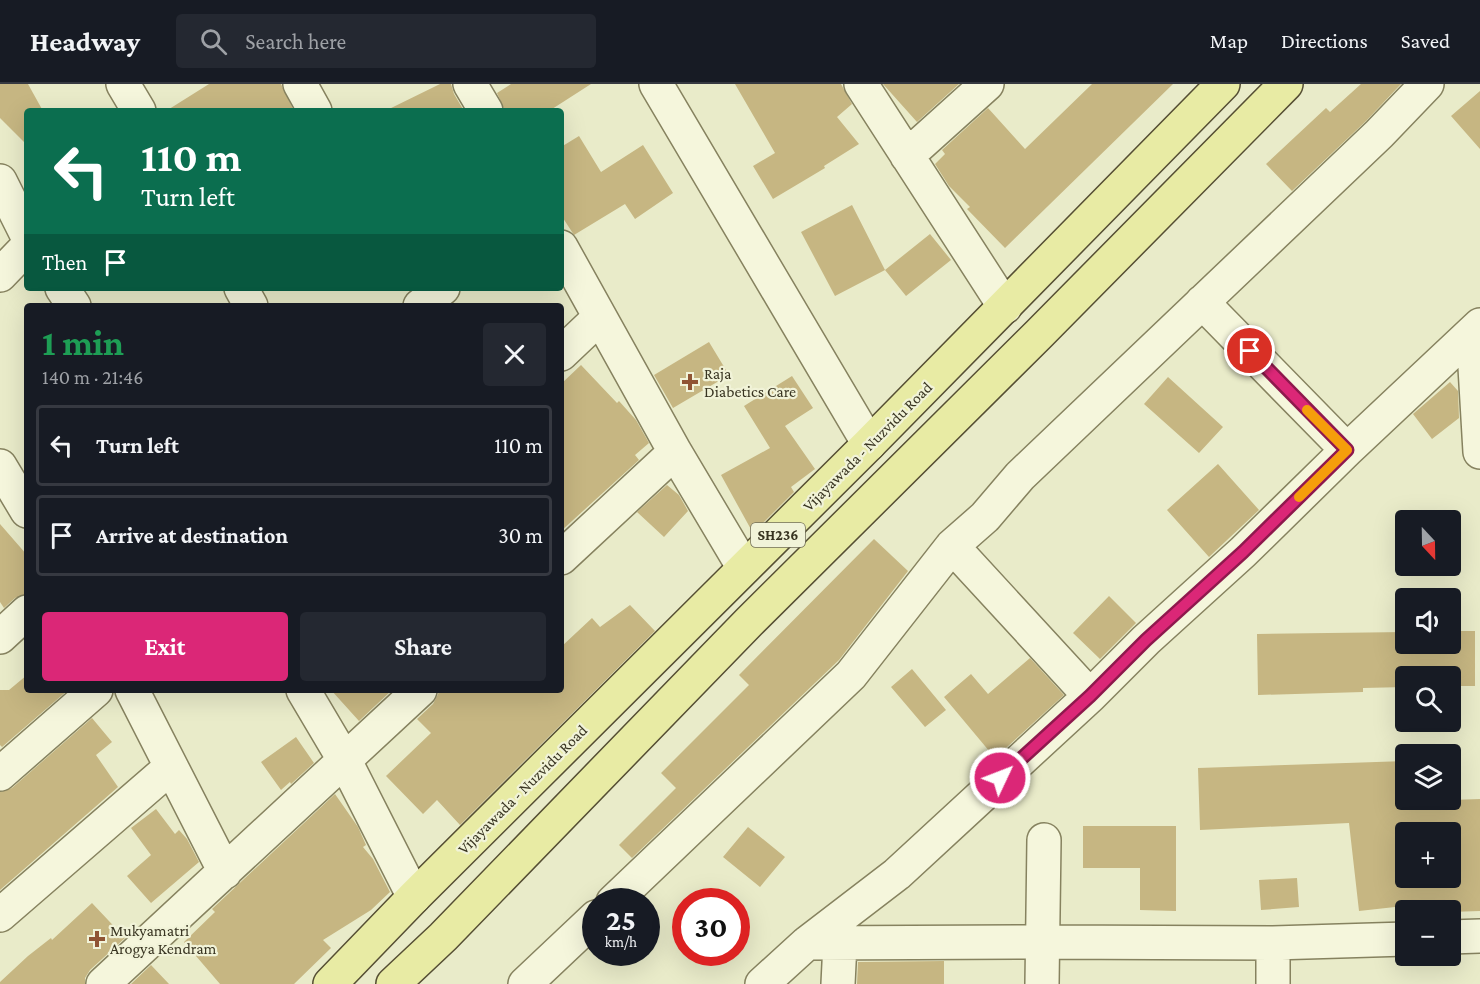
<!DOCTYPE html>
<meta charset="utf-8">
<style>
:root{--surface:#171b24;--page:#242831;--text:#f1f3f6;--muted:#9ea1a6;--line:#363941;--accent:#db2777}
body{margin:0;font-family:"Crimson Pro",serif;background:var(--page);color:var(--text);height:100vh;display:flex;flex-direction:column;font-size:22px;white-space:nowrap}
*{box-sizing:border-box;margin:0}
p{font-size:20px;color:var(--muted)}
.icon{flex:none;width:33px;height:33px;fill:none;stroke:currentColor;stroke-width:2;stroke-linecap:round;stroke-linejoin:round}
.map{position:relative;flex:1;overflow:hidden}
.side{position:absolute;left:24px;top:219px;width:540px;height:390px;display:flex;flex-direction:column;background:var(--surface);border-radius:6px;box-shadow:0 6px 24px #0002}
.side>*{flex:none}
.hud{position:absolute;left:24px;top:24px;width:540px;height:183px;border-radius:6px;box-shadow:0 6px 24px #0002;background:#0b6e4f;color:#fff;overflow:hidden}
.needle{width:39px;rotate:158deg}
.tools{position:absolute;left:1395px;top:426px;display:grid;gap:12px}
.tools a{display:grid;place-items:center;width:66px;height:66px;border-radius:6px;background:var(--surface);box-shadow:0 6px 24px #0002;font-size:30px}
.speed{position:absolute;left:582px;top:804px;display:flex;gap:12px;font-size:30px;font-weight:700;text-align:center}
.speed>*{display:grid;place-content:center;width:78px;height:78px;border-radius:50%;background:var(--surface);box-shadow:0 6px 24px #0002;line-height:1}
.speed small{font-size:15px;font-weight:400}
.speed .limit{border:9px solid #d22;background:#fff;color:#111}
.pin{position:absolute;display:grid;place-items:center;width:51px;height:51px;color:#fff;margin:-26px;border:3px solid #fff;border-radius:50%;box-shadow:0 2px 6px #0007}
.me{position:absolute;width:66px;margin:-33px;rotate:47deg;stroke-linejoin:round;filter:drop-shadow(0 0 4px #0008)}
.turn{display:flex;align-items:center;gap:21px;height:126px;padding:0 18px;font-size:27px}
.turn .icon{width:78px;height:78px;stroke-width:2.5}
.turn b{display:block;font-size:42px;line-height:51px}
.then{display:flex;align-items:center;height:57px;padding:0 18px;background:#0003;gap:12px;font-size:22px}
.round{display:grid;place-items:center;flex:none;width:63px;height:63px;border-radius:6px;background:var(--page)}
.headline{display:flex;align-items:center;justify-content:space-between;height:102px;padding:0 18px}
h1{font-size:36px;font-weight:700;line-height:45px;color:#1e9e55}
.cta{display:flex;gap:12px;margin-top:auto;padding:12px 18px}
.cta a{flex:1;height:69px;border-radius:6px;background:var(--accent);color:#fff;font-size:24px;font-weight:700;line-height:69px;text-align:center}
.cta a+a{background:var(--page);color:var(--text)}
ul{padding:0;list-style:none}
li{display:flex;align-items:center;gap:18px;height:81px;margin:0 12px 9px;padding:0 6px;border:3px solid var(--line);border-radius:6px}
li div{flex:1}
li b{display:block;font-size:22px}
li em{font-style:normal}
header{display:flex;align-items:center;gap:36px;box-sizing:border-box;height:84px;padding:0 30px;background:var(--surface);border-bottom:2px solid var(--line)}
header strong{font-size:28px}
nav{display:flex;gap:33px;margin-inline-start:auto;font-size:21px}
.search{width:420px;height:54px;background:var(--page);display:flex;align-items:center;gap:15px;box-sizing:border-box;padding:0 21px;border-radius:6px;color:var(--muted);font-size:22px}
.map>svg:first-child{display:block}
.building{fill:#c6b682;fill-rule:evenodd}
.lines{fill:none;stroke-linecap:round;stroke-linejoin:round}
.minor-casing{stroke:#86825f;stroke-width:36}
.major-casing{stroke:#554e33;stroke-width:36}
.minor{stroke:#f5f6dc;stroke-width:33}
.major{stroke:#e8eba4;stroke-width:33}
.route-casing{stroke:#8e194d;stroke-width:15}
.route{stroke:#db2777;stroke-width:10}
.slow{stroke:#f59e0b;stroke-width:10}
.poi-dot{fill:#905434;stroke:#f1f3d8;stroke-width:2}
.labels{text-anchor:middle;stroke-width:4.5;stroke-linejoin:round;paint-order:stroke}
.shield{fill:#f1f3d8;stroke:#706d58;stroke-width:1.5}
.shield-label{font-size:15px;font-weight:bold;fill:#383421}
.poi-label{font-size:16px;fill:#383421;stroke:#f1f3d8;text-anchor:start}
.street-label{font-size:16px;fill:#383421;stroke:#f1f3d8}
</style>
<header>
<strong>Headway</strong>
<div class="search"><svg class="icon" aria-label="search" viewBox="0 0 24 24"><circle cx="10" cy="10" r="6"/><path d="M15 15l6 6"/></svg>Search here</div>
<nav><a>Map</a><a>Directions</a><a>Saved</a></nav>
</header>
<div class="map">
<svg width="1480" height="900" viewBox="0 0 1480 900">
<rect width="100%" height="100%" fill="#e9ebc9"/>
<path class="building" d="M 0,0 L 28,0 L 43,27 L 27,27 L 27,61 L 0,34 Z
M 209,0 L 281,0 L 294,27 L 166,27 Z
M 440,0 L 451,0 L 454,10 L 464,27 L 385,27 Z
M 511,0 L 591,0 L 549,27 L 505,27 L 497,9 Z
M 735,0 L 841,0 L 852,20 L 837,33 L 859,60 L 824,82 L 825,84 L 773,115 L 753,82 L 775,69 Z
M 883,0 L 959,0 L 917,38 Z
M 1092,0 L 1173,0 L 1005,164 L 967,125 L 970,123 L 949,102 L 935,80 L 945,70 L 942,66 L 988,24 L 1025,65 Z
M 1361,0 L 1401,0 L 1366,37 L 1292,107 L 1266,80 L 1326,24 L 1330,28 Z
M 1480,7 L 1480,65 L 1451,32 Z
M 579,52 L 601,88 L 643,61 L 673,109 L 635,135 L 625,120 L 574,151 L 561,131 L 561,63 Z
M 852,121 L 885,186 L 835,212 L 801,148 Z
M 930,150 L 951,176 L 906,212 L 885,186 Z
M 709,258 L 729,291 L 673,324 L 654,291 Z
M 581,281 L 617,319 L 619,317 L 636,336 L 649,359 L 635,371 L 639,376 L 561,447 L 561,300 Z
M 792,292 L 813,324 L 785,342 L 815,385 L 791,403 L 794,408 L 753,449 L 721,391 L 770,364 L 744,322 Z
M 1168,293 L 1223,343 L 1199,369 L 1144,320 Z
M 1450,298 L 1458,307 L 1459,334 L 1432,355 L 1413,330 Z
M 1218,380 L 1259,426 L 1209,473 L 1167,426 Z
M 667,401 L 679,411 L 688,427 L 664,453 L 637,428 Z
M 0,440 L 27,471 L 27,510 L 15,514 L 4,524 L 0,518 Z
M 874,455 L 908,487 L 839,576 L 632,774 L 619,761 L 676,704 L 661,689 L 749,601 L 739,591 Z
M 1109,512 L 1136,539 L 1100,575 L 1073,549 Z
M 630,521 L 655,547 L 460,741 L 437,716 L 423,730 L 386,692 L 431,649 L 417,635 L 433,620 L 440,606 L 561,606 L 561,563 L 592,534 L 600,543 Z
M 1450,547 L 1475,547 L 1475,602 L 1450,602 L 1450,592 L 1406,592 L 1406,603 L 1363,604 L 1363,608 L 1258,611 L 1257,550 L 1406,548 L 1406,560 L 1450,560 Z
M 1030,574 L 1064,611 L 995,674 L 944,613 L 971,590 L 988,610 Z
M 912,585 L 946,626 L 925,643 L 891,603 Z
M 27,591 L 27,606 L 68,606 L 2,663 L 0,661 L 0,606 L 9,606 Z
M 331,606 L 392,606 L 359,637 Z
M 92,634 L 112,658 L 96,671 L 118,703 L 0,806 L 0,708 L 12,704 Z
M 296,653 L 314,679 L 291,700 L 290,698 L 281,706 L 261,678 Z
M 1406,677 L 1406,716 L 1422,716 L 1422,717 L 1480,715 L 1480,827 L 1450,828 L 1450,826 L 1431,826 L 1431,819 L 1359,827 L 1349,739 L 1200,746 L 1198,684 ZM 1406,748 L 1450,748 L 1450,794 L 1406,794 Z
M 335,710 L 358,743 L 366,761 L 363,763 L 373,775 L 390,808 L 371,826 L 323,856 L 331,864 L 294,900 L 220,900 L 184,858 L 215,828 L 212,825 Z
M 156,725 L 175,750 L 179,746 L 187,755 L 199,778 L 151,819 L 127,792 L 151,771 L 131,744 Z
M 1083,742 L 1176,742 L 1176,827 L 1140,826 L 1140,784 L 1083,784 Z
M 748,743 L 785,773 L 760,803 L 723,773 Z
M 1297,794 L 1299,823 L 1261,826 L 1259,796 Z
M 92,819 L 125,854 L 90,886 L 85,894 L 85,900 L 0,900 L 0,898 L 28,872 L 51,854 L 52,856 Z
M 944,877 L 944,900 L 857,900 L 858,878 Z
M 151,881 L 169,900 L 131,900 Z"/>
<g class="lines">
<g class="minor-casing">
<path id="minor" d="M 123,0 L 139,27
M 300,0 L 315,27
M 470,0 L 486,27
M 656,0 L 869,360
M 861,0 L 1005,223
M 907,72 L 987,0
M 0,97 L 27,151
M 561,163 L 675,368 L 744,484
M 0,191 L 27,163
M 62,204 L 74,222
M 241,204 L 251,222
M 1202,218 L 1347,366
M 420,222 L 443,204
M 1473,249 L 1480,368
M 561,270 L 600,233
M 0,382 L 27,427
M 952,462 L 1090,612
M 561,474 L 675,368
M 0,553 L 27,528
M 132,606 L 225,788
M 303,606 L 345,677 L 414,813
M 0,690 L 96,606
M 613,818 L 851,591 L 952,462 L 985,433 L 1020,392 L 1379,50 L 1427,0
M 0,831 L 171,683
M 1450,853 L 1480,852
M 807,859 L 1044,858 L 1273,859 L 1406,855
M 103,900 L 420,606
M 525,900 L 596,833
M 762,900 L 807,859 L 897,790 L 1090,612 L 1146,556 L 1243,468 L 1347,366 L 1480,241
M 838,900 L 840,859
M 1042,900 L 1044,756
M 1273,900 L 1273,859"/>
</g>
<g class="major-casing">
<path id="major" d="M 330,900 L 414,813 L 869,360 L 1223,0
M 393,900 L 443,853 L 749,538 L 1039,250 L 1286,0"/>
</g>
<use href="#minor" class="minor"/>
<use href="#major" class="major"/>
</g>
<g class="lines">
<g class="route-casing">
<path id="route" d="M 1000,694 L 1090,612 L 1146,556 L 1243,468 L 1347,366 L 1250,267"/>
</g>
<use href="#route" class="route"/>
<path class="slow" d="M 1299,413 L 1347,366 L 1307,326"/>
</g>
<g class="poi-dot">
<path d="M687 289h6v6h6v6h-6v6h-6v-6h-6v-6h6z"/>
<path d="M94 846h6v6h6v6h-6v6h-6v-6h-6v-6h6z"/>
</g>
<g class="labels">
<rect class="shield" x="751" y="439" width="54" height="24" rx="4.5"/>
<g class="shield-label">
<text x="778" y="456">SH236</text>
</g>
<g class="poi-label">
<text x="704" y="295">Raja<tspan x="704" dy="18">Diabetics Care</tspan></text>
<text x="110" y="852">Mukyamatri<tspan x="110" dy="18">Arogya Kendram</tspan></text>
</g>
<g class="street-label">
<text transform="translate(867 362) rotate(-45)" y="6">Vijayawada - Nuzvidu Road</text>
<text transform="translate(522 705) rotate(-45)" y="6">Vijayawada - Nuzvidu Road</text>
</g>
</g>
</svg>
<div class="tools">
<a><svg class="needle" viewBox="-14 -14 28 28"><path d="M0-13l5 13h-10z" fill="#e53935"/><path d="M0 13l5-13h-10z" fill="#9ea1a6"/></svg></a>
<a><svg class="icon" aria-label="sound" viewBox="0 0 24 24"><path d="M4 9h4l5-4v14l-5-4H4zM17 9q2 3 0 6"/></svg></a>
<a><svg class="icon" aria-label="search" viewBox="0 0 24 24"><circle cx="10" cy="10" r="6"/><path d="M15 15l6 6"/></svg></a>
<a><svg class="icon" aria-label="layers" viewBox="0 0 24 24"><path d="M12 4l9 5-9 5-9-5zM3 14l9 5 9-5"/></svg></a>
<a>+</a>
<a>−</a>
</div>
<div class="speed"><div>25<small>km/h</small></div><div class="limit">30</div></div>
<div class="pin" style="left:1250px;top:267px;background:#d93025"><svg class="icon" aria-label="arrive" viewBox="0 0 24 24"><path d="M6 21V4h12l-3 4 3 4H6"/></svg></div>
<svg class="me" style="left:1000px;top:694px" viewBox="-20 -20 40 40"><circle r="17" fill="#db2777" stroke="#fff" stroke-width="3"/><path d="M0-11L8 9 0 5-8 9z" fill="#fff"/></svg>
<div class="hud">
<div class="turn"><svg class="icon" aria-label="left" viewBox="0 0 24 24"><path d="M17 20v-9H6M10 6l-5 5 5 5"/></svg><div><b>110 m</b>Turn left</div></div>
<div class="then">Then<svg class="icon" aria-label="arrive" viewBox="0 0 24 24"><path d="M6 21V4h12l-3 4 3 4H6"/></svg></div>
</div>
<section class="side">
<div class="headline"><div><h1>1 min</h1><p>140 m · 21:46</p></div><a class="round"><svg class="icon" aria-label="close" viewBox="0 0 24 24"><path d="M6 6l12 12M18 6L6 18"/></svg></a></div>
<ul>
<li><svg class="icon" aria-label="left" viewBox="0 0 24 24"><path d="M17 20v-9H6M10 6l-5 5 5 5"/></svg><div><b>Turn left</b></div><em>110 m</em></li>
<li><svg class="icon" aria-label="arrive" viewBox="0 0 24 24"><path d="M6 21V4h12l-3 4 3 4H6"/></svg><div><b>Arrive at destination</b></div><em>30 m</em></li>
</ul>
<div class="cta"><a>Exit</a><a>Share</a></div>
</section>
</div>
